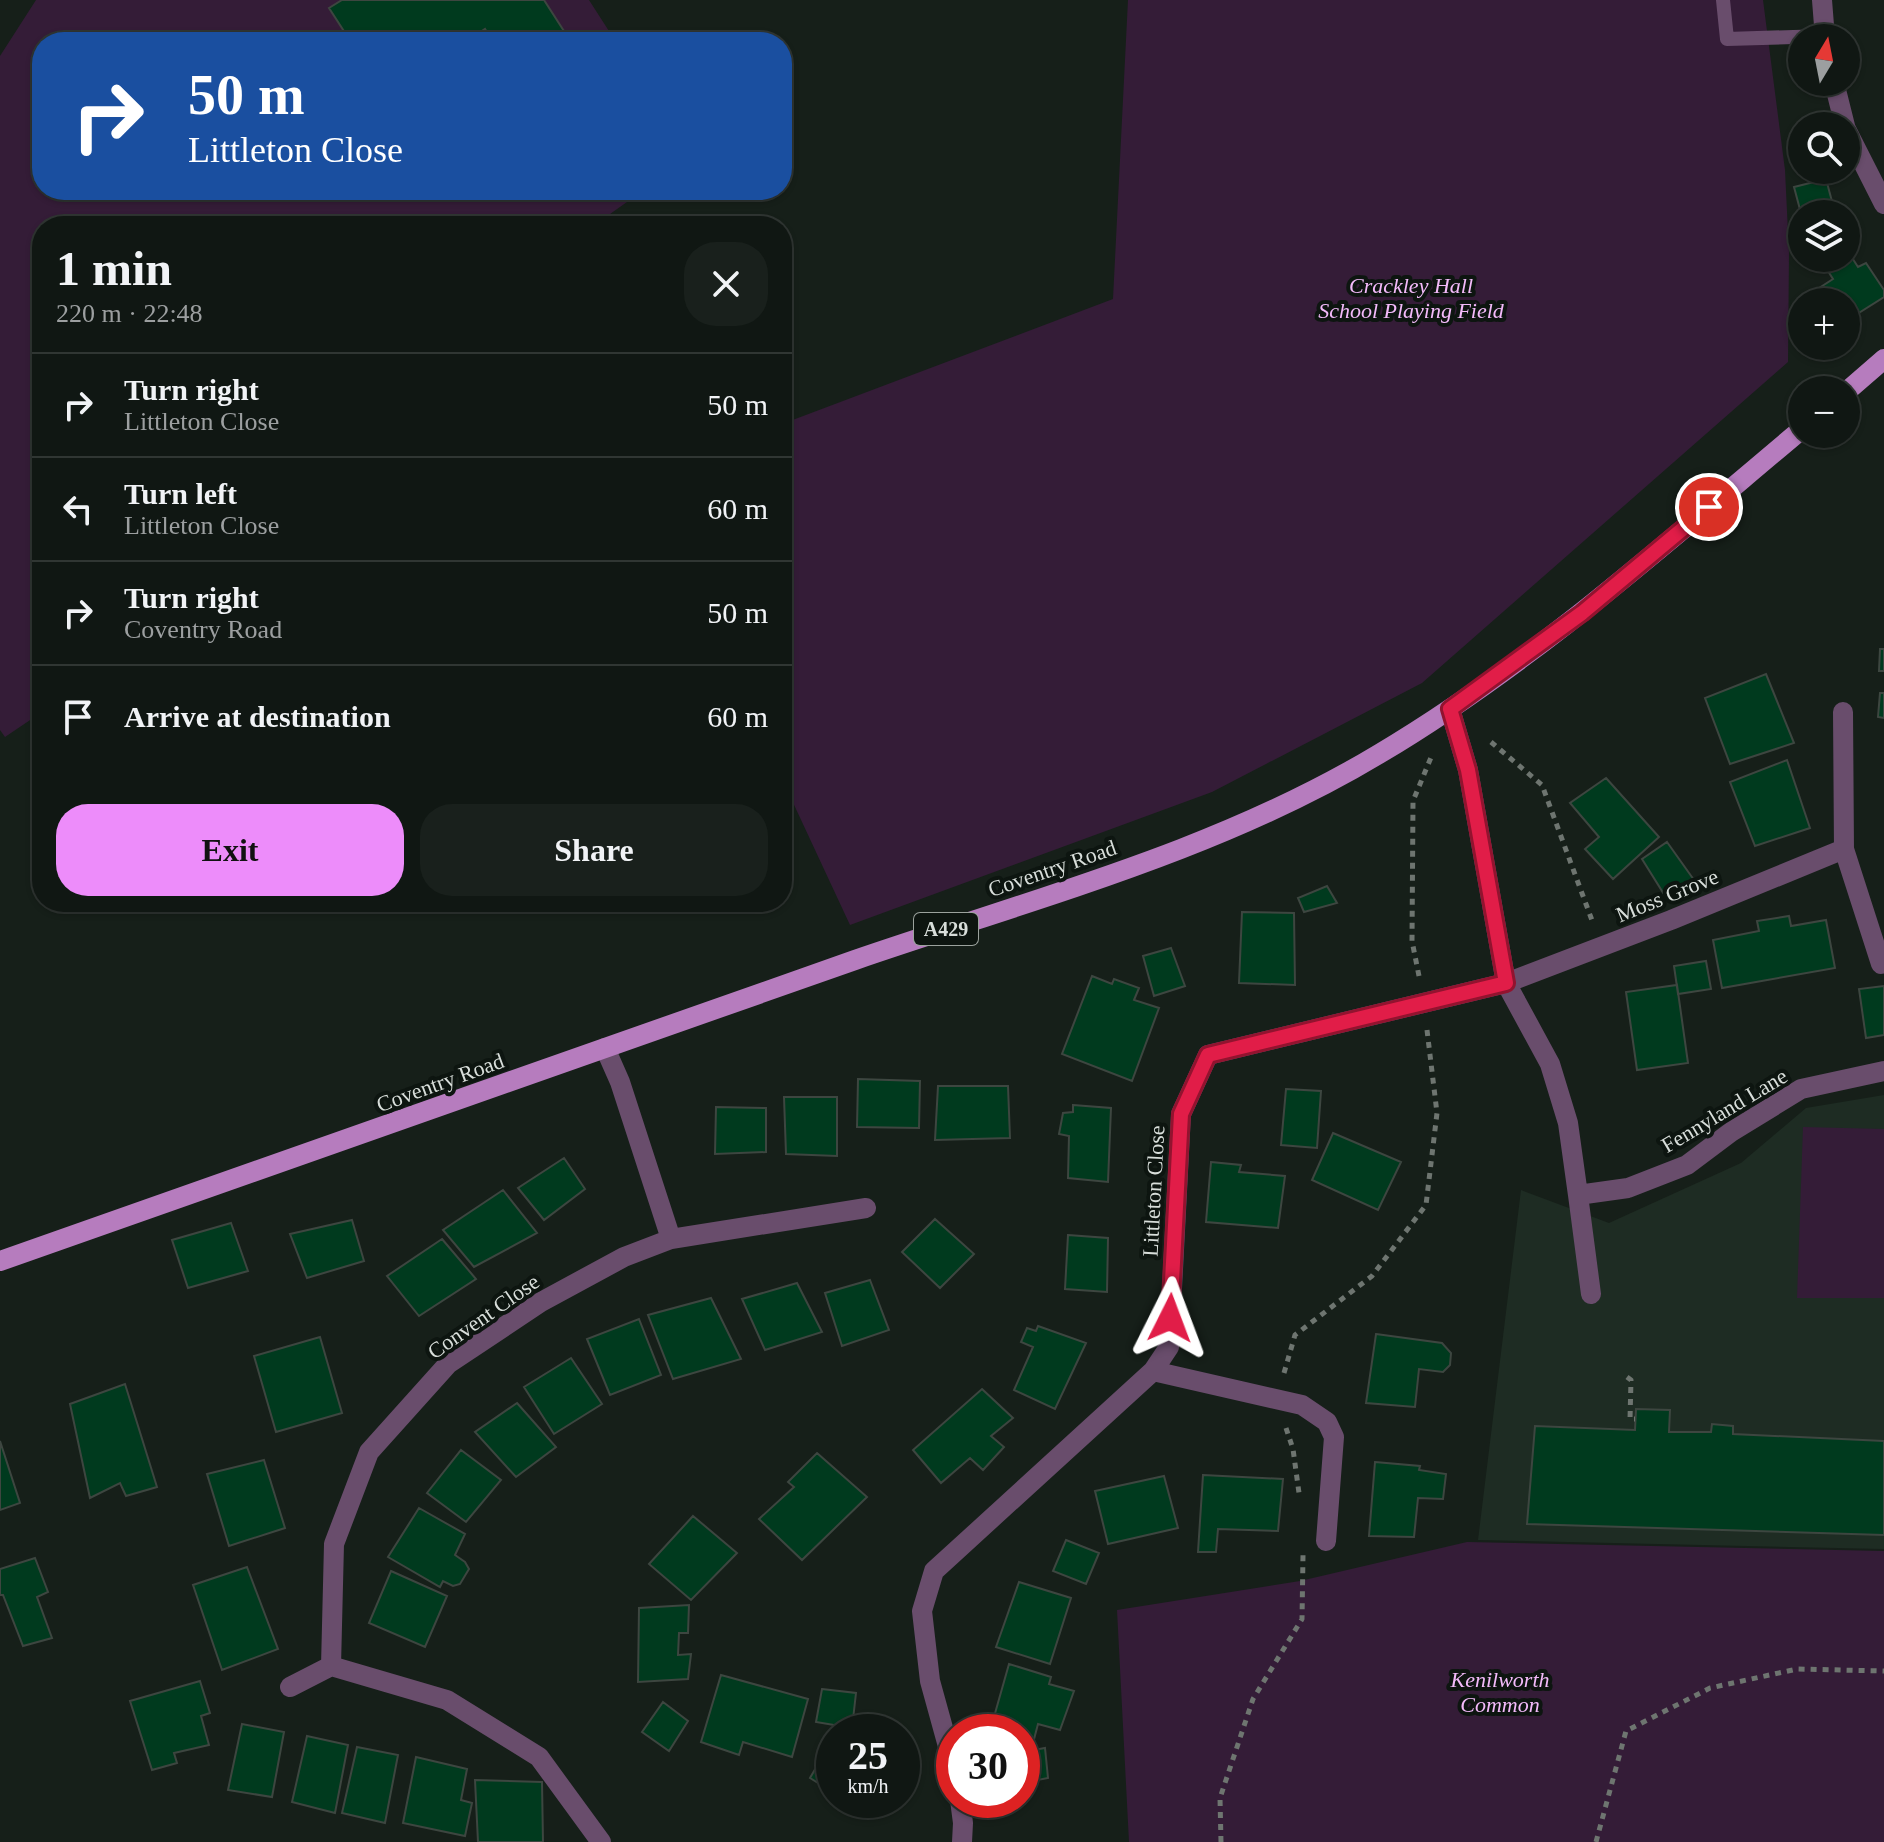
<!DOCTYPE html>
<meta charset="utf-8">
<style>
:root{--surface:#101713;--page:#19201c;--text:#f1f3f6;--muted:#9c9fa0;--line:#303633;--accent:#ed8cfa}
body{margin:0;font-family:Georgia,serif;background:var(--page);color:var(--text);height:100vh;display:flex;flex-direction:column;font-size:30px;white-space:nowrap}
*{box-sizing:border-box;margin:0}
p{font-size:26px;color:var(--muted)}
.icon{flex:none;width:44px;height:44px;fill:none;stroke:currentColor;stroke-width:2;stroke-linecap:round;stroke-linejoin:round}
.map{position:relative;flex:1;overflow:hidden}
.drawer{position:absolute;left:32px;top:216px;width:760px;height:696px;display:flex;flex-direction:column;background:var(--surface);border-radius:32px;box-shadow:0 2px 6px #0004,0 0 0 2px var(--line)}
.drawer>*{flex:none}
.top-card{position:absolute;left:32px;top:32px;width:760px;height:168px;border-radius:32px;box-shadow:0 2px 6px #0004,0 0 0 2px var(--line);background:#1a4fa0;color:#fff;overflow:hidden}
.needle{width:52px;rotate:10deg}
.fabs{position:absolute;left:1788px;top:24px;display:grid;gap:16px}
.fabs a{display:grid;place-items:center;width:72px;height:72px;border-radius:50%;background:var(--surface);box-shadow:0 2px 6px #0004,0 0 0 2px var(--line);font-size:40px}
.speed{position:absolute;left:816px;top:1714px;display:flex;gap:16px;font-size:40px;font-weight:700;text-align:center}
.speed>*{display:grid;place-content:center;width:104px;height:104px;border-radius:50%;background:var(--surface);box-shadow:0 2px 6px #0004,0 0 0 2px var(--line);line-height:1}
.speed small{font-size:20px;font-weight:400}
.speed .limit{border:12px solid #d22;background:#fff;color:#111}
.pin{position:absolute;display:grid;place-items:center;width:68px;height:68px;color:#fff;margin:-34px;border:4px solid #fff;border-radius:50%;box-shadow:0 2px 8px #0007}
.me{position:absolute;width:88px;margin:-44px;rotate:3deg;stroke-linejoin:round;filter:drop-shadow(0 0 6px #0008)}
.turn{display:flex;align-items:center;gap:28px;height:168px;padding:0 24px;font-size:36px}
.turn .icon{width:104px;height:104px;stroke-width:2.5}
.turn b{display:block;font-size:56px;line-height:68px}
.round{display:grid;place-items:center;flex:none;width:84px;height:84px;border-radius:32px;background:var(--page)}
.headline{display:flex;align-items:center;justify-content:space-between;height:136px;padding:0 24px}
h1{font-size:48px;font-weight:600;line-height:60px}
.action{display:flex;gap:16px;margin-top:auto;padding:16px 24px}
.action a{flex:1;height:92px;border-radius:32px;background:var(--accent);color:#111;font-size:32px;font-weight:600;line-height:92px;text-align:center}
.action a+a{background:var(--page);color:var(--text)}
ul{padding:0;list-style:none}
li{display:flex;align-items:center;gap:24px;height:104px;padding:0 24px;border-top:2px solid var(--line)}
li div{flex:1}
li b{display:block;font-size:30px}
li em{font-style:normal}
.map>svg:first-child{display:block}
.built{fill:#1e2c23}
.green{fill:#341c37}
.building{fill:#003a1e;stroke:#3d4640;stroke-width:2}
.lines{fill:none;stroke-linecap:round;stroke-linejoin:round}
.path{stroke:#6e7570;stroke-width:5;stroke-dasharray:6 6;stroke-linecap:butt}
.lane{stroke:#694d6c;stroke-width:14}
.street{stroke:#694d6c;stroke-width:20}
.primary{stroke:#b67cbe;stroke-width:20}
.route-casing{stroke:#92132f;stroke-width:20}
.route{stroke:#e11d48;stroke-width:14}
.labels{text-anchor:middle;stroke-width:8;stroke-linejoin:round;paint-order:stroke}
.shield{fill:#0d1510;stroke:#9ba29d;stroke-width:2}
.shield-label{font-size:20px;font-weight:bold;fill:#d8deda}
.park-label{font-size:22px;font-style:italic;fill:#f3bafa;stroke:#0d1510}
.street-label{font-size:22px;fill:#d8deda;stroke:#0d1510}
</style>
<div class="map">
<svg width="1884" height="1842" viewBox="0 0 1884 1842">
<rect width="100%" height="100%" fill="#161f19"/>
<path class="built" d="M 1884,1095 L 1884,1549 L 1478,1540 L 1521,1190 L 1609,1223 L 1741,1163 L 1806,1108 Z"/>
<path class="green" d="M 36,0 L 589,0 L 616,42 L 42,42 L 42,190 L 644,190 L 593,226 L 42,226 L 42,712 L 5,737 L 0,730 L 0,56 Z
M 1128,0 L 1763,0 L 1785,170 L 1789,253 L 1788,362 L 1422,683 L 1212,792 L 850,925 L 782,779 L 782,424 L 1113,299 Z
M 1803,1127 L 1884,1129 L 1884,1298 L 1797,1298 Z
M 1467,1542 L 1884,1551 L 1884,1842 L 1129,1842 L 1117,1610 L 1300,1581 Z"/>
<path class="building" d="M 342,0 L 544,0 L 571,42 L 493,42 L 485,29 L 465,42 L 351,42 L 329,8 Z
M 1826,179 L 1834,209 L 1802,214 L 1802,217 L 1794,187 Z
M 1849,253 L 1858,267 L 1866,263 L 1884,290 L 1884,297 L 1846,321 L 1846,302 L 1824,302 L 1816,290 L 1833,279 L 1826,268 L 1841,258 L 1846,258 Z
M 1880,649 L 1884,649 L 1884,671 L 1879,671 Z
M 1766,674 L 1794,743 L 1730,764 L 1705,698 Z
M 1880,693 L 1884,693 L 1884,718 L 1878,717 Z
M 1787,760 L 1810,828 L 1755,846 L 1730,782 Z
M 1606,778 L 1659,837 L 1613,879 L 1585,849 L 1599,837 L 1570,803 Z
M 1667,842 L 1694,880 L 1667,899 L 1642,859 Z
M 1327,886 L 1337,903 L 1304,912 L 1298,898 Z
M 1242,912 L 1294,913 L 1295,985 L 1239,983 Z
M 1789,916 L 1791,926 L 1826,920 L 1835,968 L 1722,988 L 1713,940 L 1759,931 L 1757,921 Z
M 1171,948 L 1185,986 L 1154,996 L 1143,956 Z
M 1706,961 L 1711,989 L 1678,994 L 1674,966 Z
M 1092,976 L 1112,984 L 1114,979 L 1139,988 L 1134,1000 L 1159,1008 L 1132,1081 L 1062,1054 Z
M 1677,985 L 1688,1063 L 1637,1070 L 1626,992 Z
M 1884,986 L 1884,1035 L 1866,1038 L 1859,989 Z
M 858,1079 L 920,1081 L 919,1128 L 857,1127 Z
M 938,1086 L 1008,1086 L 1010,1138 L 935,1140 Z
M 1286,1089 L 1321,1091 L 1317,1148 L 1281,1145 Z
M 784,1097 L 837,1097 L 837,1156 L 786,1154 Z
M 1073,1105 L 1111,1108 L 1108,1182 L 1068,1178 L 1069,1136 L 1059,1134 L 1063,1113 L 1073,1112 Z
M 716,1107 L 766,1108 L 766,1152 L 715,1154 Z
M 1333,1133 L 1401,1162 L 1378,1210 L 1312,1180 Z
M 564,1158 L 585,1189 L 544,1220 L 518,1188 Z
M 1211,1162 L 1241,1165 L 1239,1172 L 1285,1176 L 1278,1228 L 1206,1222 Z
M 503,1190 L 537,1233 L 474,1267 L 443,1230 Z
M 935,1219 L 974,1254 L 940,1288 L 902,1252 Z
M 352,1220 L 364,1261 L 307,1278 L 290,1234 Z
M 231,1223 L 248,1271 L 188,1288 L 172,1240 Z
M 1068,1235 L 1108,1238 L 1107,1292 L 1065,1289 Z
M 442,1239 L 476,1279 L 419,1316 L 387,1276 Z
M 870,1280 L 889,1330 L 842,1346 L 825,1293 Z
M 797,1283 L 822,1332 L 765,1350 L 742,1299 Z
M 711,1298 L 741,1359 L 673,1379 L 648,1315 Z
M 639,1319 L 661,1375 L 610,1395 L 587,1339 Z
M 1038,1326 L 1086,1343 L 1055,1409 L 1014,1390 L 1033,1347 L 1021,1342 L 1027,1328 L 1036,1331 Z
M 1376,1334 L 1442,1343 L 1451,1353 L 1450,1365 L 1443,1372 L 1419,1369 L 1415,1407 L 1366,1403 Z
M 320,1337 L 342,1413 L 276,1432 L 254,1356 Z
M 571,1358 L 602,1404 L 554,1434 L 524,1387 Z
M 125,1384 L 157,1487 L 126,1496 L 120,1483 L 90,1498 L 70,1404 Z
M 982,1389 L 1013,1418 L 991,1436 L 1004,1447 L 983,1470 L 970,1458 L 941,1483 L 913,1450 Z
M 517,1403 L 556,1447 L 516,1477 L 475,1432 Z
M 1636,1409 L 1670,1410 L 1669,1432 L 1711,1432 L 1712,1424 L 1733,1426 L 1733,1434 L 1884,1441 L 1884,1535 L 1527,1524 L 1535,1426 L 1635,1430 Z
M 0,1441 L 20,1503 L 0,1510 Z
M 461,1450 L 501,1480 L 466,1522 L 427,1493 Z
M 817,1453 L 867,1497 L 802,1560 L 759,1519 L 794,1487 L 788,1482 Z
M 264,1460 L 285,1528 L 229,1546 L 207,1474 Z
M 1375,1462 L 1420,1466 L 1419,1470 L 1446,1474 L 1443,1499 L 1418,1498 L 1414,1537 L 1369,1536 Z
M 1203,1475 L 1283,1479 L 1278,1531 L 1218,1529 L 1216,1552 L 1198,1552 Z
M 1164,1476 L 1178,1528 L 1108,1544 L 1095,1491 Z
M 419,1508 L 465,1534 L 455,1555 L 465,1562 L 469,1569 L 460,1584 L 453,1586 L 443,1581 L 440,1587 L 388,1557 Z
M 693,1516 L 737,1553 L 691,1600 L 649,1564 Z
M 1066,1540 L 1099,1553 L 1086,1584 L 1053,1571 Z
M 35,1558 L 48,1592 L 37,1597 L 52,1638 L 23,1646 L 3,1595 L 0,1595 L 0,1569 Z
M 247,1567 L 278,1649 L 222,1670 L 193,1585 Z
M 391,1571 L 447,1596 L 425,1647 L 369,1623 Z
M 1019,1582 L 1071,1598 L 1050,1664 L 996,1647 Z
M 689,1605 L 688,1633 L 679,1633 L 678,1655 L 691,1654 L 688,1679 L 638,1682 L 639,1608 Z
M 1009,1664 L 1051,1677 L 1049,1684 L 1074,1691 L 1060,1730 L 1038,1724 L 1033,1743 L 1022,1740 L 1022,1732 L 990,1731 Z
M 721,1675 L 808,1699 L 792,1757 L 743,1742 L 739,1755 L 701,1742 Z
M 200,1681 L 210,1713 L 201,1716 L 209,1745 L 174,1753 L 177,1763 L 152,1770 L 130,1701 Z
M 822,1689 L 856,1693 L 852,1728 L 816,1722 Z
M 663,1702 L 688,1721 L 669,1751 L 642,1732 Z
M 242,1724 L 284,1732 L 272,1797 L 228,1790 Z
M 307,1736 L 348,1745 L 335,1813 L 292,1802 Z
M 834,1737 L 834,1793 L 810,1778 Z
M 357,1747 L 398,1755 L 385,1823 L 342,1813 Z
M 1045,1748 L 1048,1778 L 1022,1783 L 1022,1752 Z
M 416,1757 L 467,1769 L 461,1800 L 472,1803 L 465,1836 L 403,1823 Z
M 475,1780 L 542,1782 L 543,1842 L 478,1842 Z
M 847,1800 L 888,1800 L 877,1818 Z"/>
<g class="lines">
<path class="path" d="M 1491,742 L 1542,785 L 1593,923
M 1419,976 L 1412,941 L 1413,801 L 1432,755
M 1284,1373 L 1295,1335 L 1372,1276 L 1426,1205 L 1437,1113 L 1427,1030
M 1627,1377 L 1631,1380 L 1630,1419 L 1635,1419
M 1286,1428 L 1293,1449 L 1299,1493
M 1221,1842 L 1220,1798 L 1253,1699 L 1302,1619 L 1303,1555
M 1596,1842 L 1626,1731 L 1710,1688 L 1797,1669 L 1884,1671"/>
<path class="lane" d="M 1723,0 L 1727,39 L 1825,36"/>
<path class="street" d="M 1822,0 L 1825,38
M 1834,82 L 1845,126
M 1846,129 L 1884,204
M 1843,712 L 1844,849 L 1881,964
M 1844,849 L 1671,920 L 1506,983 L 1550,1064 L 1568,1123 L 1578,1195 L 1628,1188 L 1687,1165 L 1731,1132 L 1801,1089 L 1884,1071
M 605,1048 L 620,1082 L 671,1239
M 1578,1195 L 1591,1294
M 1153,1371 L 1302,1405 L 1327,1422 L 1334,1437 L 1326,1541
M 331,1666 L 447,1700 L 539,1757 L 601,1842
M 290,1687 L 331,1666 L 334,1544 L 369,1452 L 448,1364 L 541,1302 L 624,1257 L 671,1239 L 866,1208
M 954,1768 L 930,1681 L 922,1611 L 934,1571 L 1153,1371 L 1169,1347 L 1181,1114 L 1208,1055 L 1506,983 L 1468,770 L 1450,709
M 960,1800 L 963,1823 L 962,1842"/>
<path class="primary" d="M 1846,392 L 1884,359
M 0,1261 C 285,1160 570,1060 855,960 C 1032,899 1218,851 1379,754 C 1532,663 1666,543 1802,429"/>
</g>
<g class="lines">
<g class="route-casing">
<path id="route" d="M 1170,1318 L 1181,1114 L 1208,1055 L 1506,983 L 1468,770 L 1450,709 L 1582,613 L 1709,507"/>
</g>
<use href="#route" class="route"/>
</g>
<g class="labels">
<rect class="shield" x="914" y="913" width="64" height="32" rx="6"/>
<g class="shield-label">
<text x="946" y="936">A429</text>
</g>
<g class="park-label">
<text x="1411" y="293">Crackley Hall<tspan x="1411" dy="25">School Playing Field</tspan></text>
<text x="1500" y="1687">Kenilworth<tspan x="1500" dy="25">Common</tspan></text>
</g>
<g class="street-label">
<text transform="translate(1052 868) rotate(-19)" y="8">Coventry Road</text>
<text transform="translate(1667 895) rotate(-22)" y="8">Moss Grove</text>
<text transform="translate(440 1082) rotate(-20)" y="8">Coventry Road</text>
<text transform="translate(1724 1110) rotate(-31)" y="8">Fennyland Lane</text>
<text transform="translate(1153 1191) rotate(-87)" y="8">Littleton Close</text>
<text transform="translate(483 1316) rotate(-35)" y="8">Convent Close</text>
</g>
</g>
</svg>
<div class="fabs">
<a><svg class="needle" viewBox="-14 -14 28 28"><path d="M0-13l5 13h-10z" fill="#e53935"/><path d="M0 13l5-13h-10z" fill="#9c9fa0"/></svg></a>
<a><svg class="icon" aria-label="search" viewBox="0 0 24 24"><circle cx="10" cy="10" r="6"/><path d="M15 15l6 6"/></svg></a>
<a><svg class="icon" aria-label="layers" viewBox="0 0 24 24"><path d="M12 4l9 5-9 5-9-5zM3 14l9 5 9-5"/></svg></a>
<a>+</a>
<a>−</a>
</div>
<div class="speed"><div>25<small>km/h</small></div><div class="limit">30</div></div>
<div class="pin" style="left:1709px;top:507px;background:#d93025"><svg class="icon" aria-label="arrive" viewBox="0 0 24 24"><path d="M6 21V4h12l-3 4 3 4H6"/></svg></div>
<svg class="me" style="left:1170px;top:1318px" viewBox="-20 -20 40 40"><path d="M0-17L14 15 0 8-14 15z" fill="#e11d48" stroke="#fff" stroke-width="4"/></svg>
<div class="top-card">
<div class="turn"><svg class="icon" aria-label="right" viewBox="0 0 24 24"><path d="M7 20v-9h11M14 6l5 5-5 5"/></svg><div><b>50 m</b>Littleton Close</div></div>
</div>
<section class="drawer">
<div class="headline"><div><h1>1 min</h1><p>220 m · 22:48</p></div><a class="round"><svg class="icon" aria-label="close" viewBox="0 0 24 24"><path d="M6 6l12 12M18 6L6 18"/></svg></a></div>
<ul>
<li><svg class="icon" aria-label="right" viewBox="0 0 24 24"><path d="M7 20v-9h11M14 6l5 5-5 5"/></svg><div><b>Turn right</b><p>Littleton Close</p></div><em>50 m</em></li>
<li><svg class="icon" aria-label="left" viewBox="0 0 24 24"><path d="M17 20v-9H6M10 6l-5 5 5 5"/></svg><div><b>Turn left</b><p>Littleton Close</p></div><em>60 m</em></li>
<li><svg class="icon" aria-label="right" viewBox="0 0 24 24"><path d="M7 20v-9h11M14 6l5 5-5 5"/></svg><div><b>Turn right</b><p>Coventry Road</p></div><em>50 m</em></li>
<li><svg class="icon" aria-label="arrive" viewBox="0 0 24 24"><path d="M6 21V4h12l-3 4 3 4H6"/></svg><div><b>Arrive at destination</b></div><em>60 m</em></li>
</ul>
<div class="action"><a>Exit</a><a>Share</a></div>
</section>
</div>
